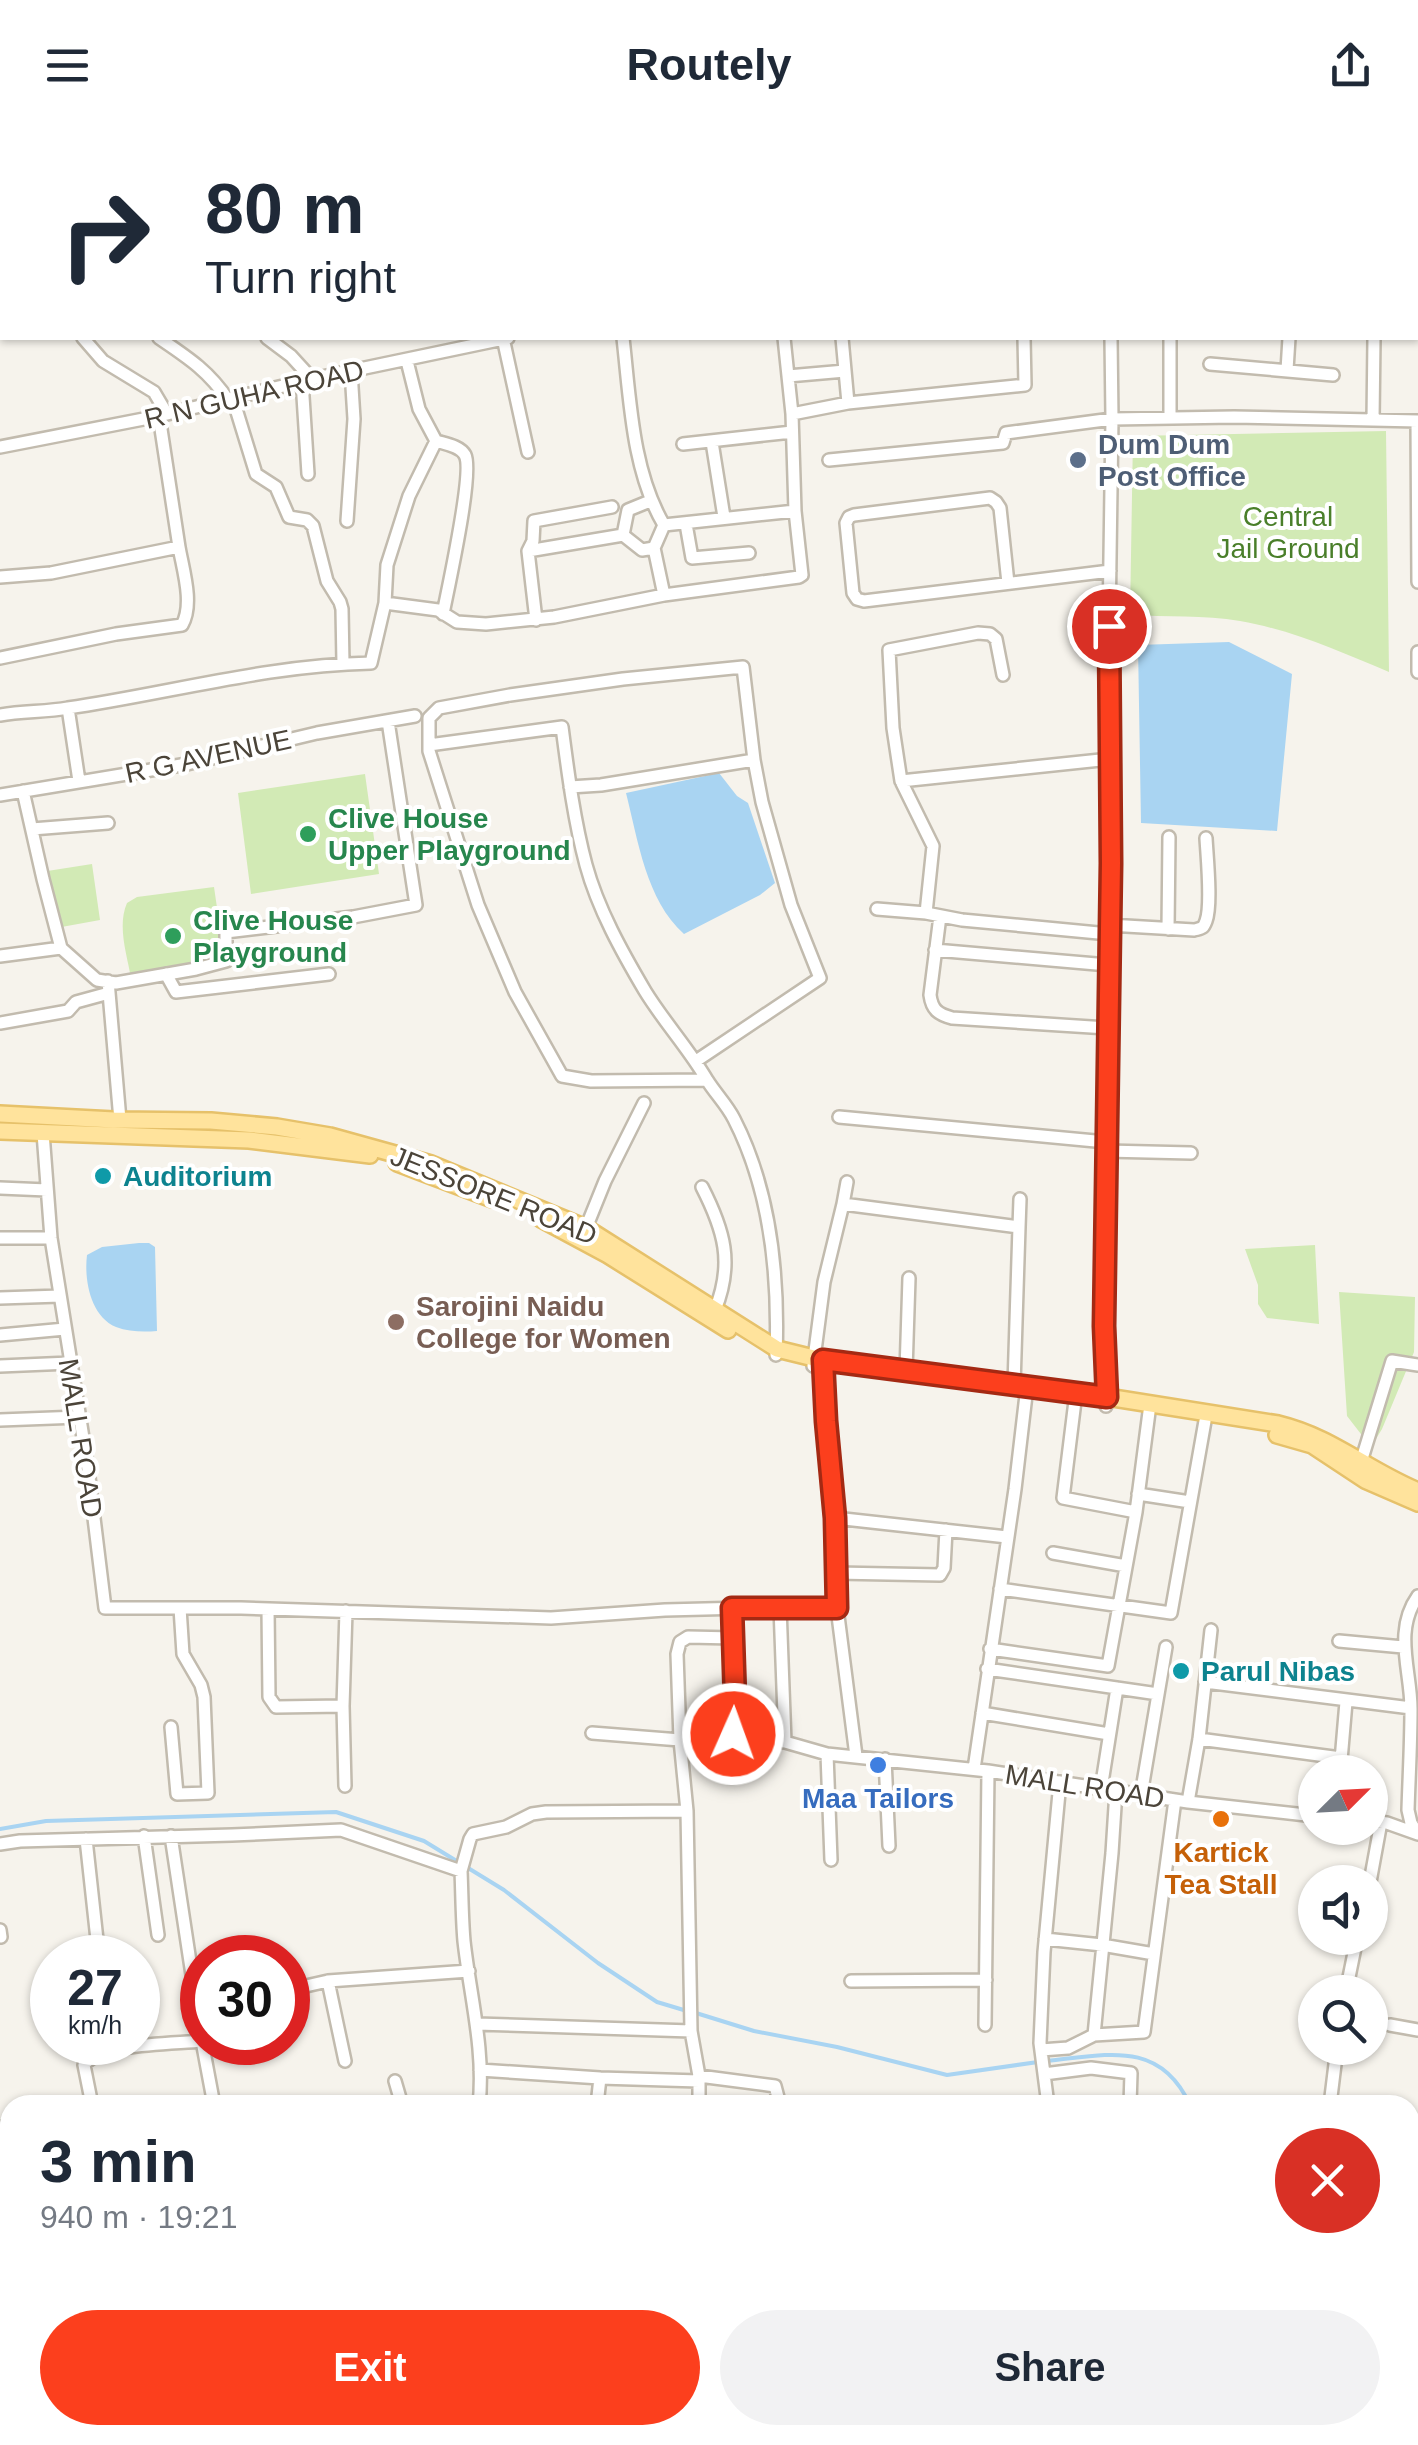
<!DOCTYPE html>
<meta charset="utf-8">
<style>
:root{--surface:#fff;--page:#f2f2f3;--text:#1f2937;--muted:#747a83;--accent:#fc3f1d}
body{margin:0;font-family:Arial,sans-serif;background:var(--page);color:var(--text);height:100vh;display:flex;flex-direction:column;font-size:38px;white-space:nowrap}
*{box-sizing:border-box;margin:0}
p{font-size:32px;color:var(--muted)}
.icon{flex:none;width:55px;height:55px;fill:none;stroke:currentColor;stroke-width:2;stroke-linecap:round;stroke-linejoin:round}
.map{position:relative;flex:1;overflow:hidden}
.details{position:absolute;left:0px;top:1965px;width:1420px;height:350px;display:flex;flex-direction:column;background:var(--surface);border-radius:30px 30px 0 0;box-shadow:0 2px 8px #0004}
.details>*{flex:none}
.banner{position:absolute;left:0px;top:0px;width:1420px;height:210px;box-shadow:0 2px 8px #0004;background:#fff;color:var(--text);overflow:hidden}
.needle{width:65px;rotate:66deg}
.buttons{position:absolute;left:1298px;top:1625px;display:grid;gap:20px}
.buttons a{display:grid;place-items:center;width:90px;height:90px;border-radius:50%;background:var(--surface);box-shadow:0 2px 8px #0004;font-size:50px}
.speed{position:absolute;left:30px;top:1805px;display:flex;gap:20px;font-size:50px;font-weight:700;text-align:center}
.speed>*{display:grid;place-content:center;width:130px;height:130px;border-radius:50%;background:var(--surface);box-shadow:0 2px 8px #0004;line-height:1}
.speed small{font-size:25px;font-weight:400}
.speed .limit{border:15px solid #d22;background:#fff;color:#111}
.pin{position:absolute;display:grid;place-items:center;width:85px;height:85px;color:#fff;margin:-42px;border:5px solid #fff;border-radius:50%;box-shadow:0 2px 10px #0007}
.me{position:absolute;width:110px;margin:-55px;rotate:2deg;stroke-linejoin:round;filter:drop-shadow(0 0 8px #0008)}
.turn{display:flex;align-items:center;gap:35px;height:210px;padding:0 40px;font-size:45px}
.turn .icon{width:130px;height:130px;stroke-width:2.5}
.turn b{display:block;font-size:70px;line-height:85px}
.round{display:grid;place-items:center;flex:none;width:105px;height:105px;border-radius:52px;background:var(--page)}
.headline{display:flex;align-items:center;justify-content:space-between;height:170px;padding:0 40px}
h1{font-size:60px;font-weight:600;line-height:75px}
.button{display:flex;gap:20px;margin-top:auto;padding:20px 40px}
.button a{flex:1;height:115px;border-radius:60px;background:var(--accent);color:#fff;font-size:40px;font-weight:600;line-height:115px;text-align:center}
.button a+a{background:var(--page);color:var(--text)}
header{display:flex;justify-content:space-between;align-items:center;height:130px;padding:0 40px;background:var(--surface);font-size:45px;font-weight:600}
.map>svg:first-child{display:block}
.green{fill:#d2eab5}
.water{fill:#a9d4f2}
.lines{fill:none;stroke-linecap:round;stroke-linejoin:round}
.stream{stroke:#a9d4f2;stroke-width:4}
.minor-casing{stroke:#c2bbae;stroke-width:16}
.major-casing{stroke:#e6c16a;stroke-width:20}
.minor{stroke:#fff;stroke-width:11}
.major{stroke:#ffe39c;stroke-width:15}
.route-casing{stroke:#a42913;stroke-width:25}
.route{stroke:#fc3f1d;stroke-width:18}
.service-dot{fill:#5c6f8a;stroke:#fff;stroke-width:4}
.leisure-dot{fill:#2e9e5b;stroke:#fff;stroke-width:4}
.culture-dot{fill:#0f9aa8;stroke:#fff;stroke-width:4}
.education-dot{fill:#8d6e63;stroke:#fff;stroke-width:4}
.shop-dot{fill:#3f7fe0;stroke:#fff;stroke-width:4}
.food-dot{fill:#e8710a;stroke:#fff;stroke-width:4}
.labels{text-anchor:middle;stroke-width:8;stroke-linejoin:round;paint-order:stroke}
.street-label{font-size:28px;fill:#4b4439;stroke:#fff}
.service-label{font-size:28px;font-weight:bold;fill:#4e5e75;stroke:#fff;text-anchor:start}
.park-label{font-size:28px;fill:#4a7f2a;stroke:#fff}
.leisure-label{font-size:28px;font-weight:bold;fill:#27864d;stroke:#fff;text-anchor:start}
.culture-label{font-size:28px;font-weight:bold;fill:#0d838f;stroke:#fff;text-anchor:start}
.education-label{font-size:28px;font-weight:bold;fill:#785e54;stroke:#fff;text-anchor:start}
.shop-label{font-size:28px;font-weight:bold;fill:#366cbe;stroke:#fff}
.food-label{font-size:28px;font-weight:bold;fill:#c56008;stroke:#fff}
</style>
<header><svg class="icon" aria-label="menu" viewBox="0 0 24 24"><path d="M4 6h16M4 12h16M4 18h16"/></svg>Routely<svg class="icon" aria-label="share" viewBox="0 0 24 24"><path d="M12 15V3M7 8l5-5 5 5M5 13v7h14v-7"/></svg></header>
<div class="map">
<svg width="1418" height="2315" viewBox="0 0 1418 2315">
<rect width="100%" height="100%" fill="#f6f3ec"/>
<path class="green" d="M 1386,301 L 1389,542 C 1341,522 1292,500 1240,491 C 1204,485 1166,487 1130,485 L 1133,306 Z
M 365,644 L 379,744 L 251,764 L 238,663 Z
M 92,734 L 100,790 L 56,798 L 41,742 Z
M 214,757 L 224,826 L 131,848 C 127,825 117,796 127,773 L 137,767 Z
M 1315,1115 L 1319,1194 L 1267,1188 L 1258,1174 L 1258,1155 L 1245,1119 Z
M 1339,1162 L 1415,1167 L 1414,1222 L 1382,1299 L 1371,1317 L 1347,1286 Z"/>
<path class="water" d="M 1229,512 L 1292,544 L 1277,701 L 1141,693 L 1138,515 Z
M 719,643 L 737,666 L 748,673 L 775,753 L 760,765 L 684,804 C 646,770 638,710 626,663 Z
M 139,1113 L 149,1113 L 155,1117 L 157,1201 C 144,1202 129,1202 116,1197 C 90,1186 84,1149 87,1125 L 102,1117 Z"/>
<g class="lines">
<path class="stream" d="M 0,1699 L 46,1691 L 336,1682 L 424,1711 L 504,1760 L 598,1833 L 657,1872 L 687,1881
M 696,1883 L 754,1901 L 837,1917 L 947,1945 L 1038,1932
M 1047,1931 C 1106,1925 1160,1909 1190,1975
M 1410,2059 L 1418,2064"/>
<g class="minor-casing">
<path id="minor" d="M 309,0 L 310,2
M 420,0 L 420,2
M 592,0 L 594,2
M 709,0 L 711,2
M 807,0 L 809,2
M 1108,0 L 1108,2
M 169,2 L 172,0
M 477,2 L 480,0
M 893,2 L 911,0
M 1173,2 L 1173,0
M 1295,2 L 1295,0
M 1378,2 L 1378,0
M 0,105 L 2,104
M 0,140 L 2,139
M 83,208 L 103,231 L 154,262 L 167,284
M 159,208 C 187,227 209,241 228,270
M 267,208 L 291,226 L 312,249
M 503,208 L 528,322
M 623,208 C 630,269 632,341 664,395
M 784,208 L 792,284 L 848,273 L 1025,255 L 1024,208
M 842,208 L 848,273
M 1170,208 L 1170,288
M 1210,234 L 1333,245
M 1287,240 L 1289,208
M 788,246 L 845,241
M 302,251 L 308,344
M 233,269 L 256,344 L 276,357 L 289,387 L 307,390 L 313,396 L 327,451 L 340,472 L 342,479 L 343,534
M 1373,290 L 1374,208
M 1417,291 L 1418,452
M 436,311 C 446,314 460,316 465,325 C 474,342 448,458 443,484
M 712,312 L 724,387
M 683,314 L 792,302
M 0,317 L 159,286 L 312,249 L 508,208
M 829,330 L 1003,313 L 1006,303 L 1112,289 L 1234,287 L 1418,291
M 347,391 L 354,289 L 351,241
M 686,394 L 692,428 L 749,423
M 664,395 L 795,381 L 792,284
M 623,405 L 628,380 L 650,371
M 654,418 L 664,465 L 799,447 L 802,445 L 795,381
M 528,421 L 623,405 L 642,420 L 654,418 L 664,395
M 0,447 L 51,443 L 179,417 L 159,286
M 1008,453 L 1000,378 L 996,372 L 990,368 L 854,385 L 849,387 L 846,393 L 853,463 L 857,469 L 864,471 L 1110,441
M 385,473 L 387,435 L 409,366 L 436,311 L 419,279 L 407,231
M 536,490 L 528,421 L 533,411 L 534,391 L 612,377
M 0,528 L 116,504 L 182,495 C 194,474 183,440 179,417
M 1418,542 L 1418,522
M 1003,545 L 996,509 L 990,504 L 978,503 L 889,520 L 893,598 L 901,651 L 933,716 L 926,783 L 962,790 L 1109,804
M 68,578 L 79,651
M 0,585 C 23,581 46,582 68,578 C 170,563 268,535 371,533 L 385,473 L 438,480 L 457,492 L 486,494 L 554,487 L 664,465
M 429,615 L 562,597 C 568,643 574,690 586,735 C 598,779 622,822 645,861 C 664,892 689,919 707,950
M 754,630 L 743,537 L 623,549 L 510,565 L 439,578 L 429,588 L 429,621 L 478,775 L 515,862 L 562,946 L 591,951 L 707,950 C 715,963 727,975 734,989 C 771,1061 779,1145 776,1225
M 901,651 L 1110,629
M 570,657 L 601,655 L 754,630 L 762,672 L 791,775 L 820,848 L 696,931
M 23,661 L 43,749 L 61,818 L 97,850 L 116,853 L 196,839 L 226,831 L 226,802 L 353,787 L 416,775 L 388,591
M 0,665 L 187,634 L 317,603 L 415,586
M 32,699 L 108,693
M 877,779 L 926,783
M 940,786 L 930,865 C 932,880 938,884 952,888 L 1107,898
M 1109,795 L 1194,800 C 1202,798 1203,799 1206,791 C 1212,775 1207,727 1206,708
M 1168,799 L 1169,707
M 935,820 L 1108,835
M 0,826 L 61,818
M 166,844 L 176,862 L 329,844
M 108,851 L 120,990
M 0,893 L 68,881 L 76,872 L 109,863
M 839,987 L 1106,1012
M 43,1003 L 51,1108 L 88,1339 L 105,1478 L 241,1478 L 551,1488 L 665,1480 L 780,1477 L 837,1478
M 1106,1021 L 1191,1023
M 702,1057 C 724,1100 734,1133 715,1180
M 0,1058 L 47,1060
M 843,1074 L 847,1052
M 1019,1097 L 1020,1069
M 586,1098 L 605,1051 L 644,973
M 0,1108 L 51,1108
M 0,1168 L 60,1166
M 0,1205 L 65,1199
M 823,1230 L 826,1291 L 835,1388 L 837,1478 L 856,1626
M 0,1236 L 70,1233
M 813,1236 L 824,1152 L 843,1074 L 1019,1097 L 1014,1255
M 906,1241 L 909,1148
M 1075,1271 L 1063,1368 L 1136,1382
M 1106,1276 L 1106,1045 L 1111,733 L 1109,496 L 1112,289 L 1111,208
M 0,1290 L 79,1287
M 1361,1332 L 1392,1231 L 1418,1235
M 1138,1364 L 1190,1372
M 835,1388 L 1007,1407
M 1053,1423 L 1126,1436
M 836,1443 L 940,1445 L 944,1438 L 946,1400
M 1000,1459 L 1171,1483 L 1205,1291
M 1418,1466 C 1393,1501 1411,1540 1411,1579 C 1411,1613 1409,1647 1408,1680 L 1411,1693 L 1418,1704
M 780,1477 L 785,1612
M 732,1478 L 735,1570 L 733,1604
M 268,1479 L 269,1567 L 276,1577 L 343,1576
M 1339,1511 L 1403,1517
M 990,1519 L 1108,1536 L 1136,1382 L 1149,1282
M 987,1539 L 1158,1564
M 1205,1552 L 1411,1578
M 982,1583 L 1109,1604
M 171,1597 L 177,1664 L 208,1663 L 204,1567 L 201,1555 L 183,1524 L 180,1478
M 592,1603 L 680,1610 L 677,1524 L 680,1512 L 688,1507 L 733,1508
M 1199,1609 L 1341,1628
M 827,1624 L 831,1730
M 885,1629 L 889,1716
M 974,1639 L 1015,1359 L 1026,1265
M 1340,1642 L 1346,1572
M 345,1656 L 343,1576 L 346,1481
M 1101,1659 L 1117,1558
M 1116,1661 L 1112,1723 L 1094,1905 L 1144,1902 L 1175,1670
M 1141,1665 L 1166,1517
M 1188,1672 L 1199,1609 L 1211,1500
M 1370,1691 L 1387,1693 L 1418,1704
M 144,1706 L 158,1805
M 171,1706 L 202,1911 L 214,1975
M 86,1709 L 99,1828
M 0,1714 L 20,1711 L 232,1705 L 341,1700 L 461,1741 L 470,1709 L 473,1704 L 506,1697 L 532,1684 L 546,1682 L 687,1681 L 680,1610 L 733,1604 L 785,1612 L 827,1624 L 988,1641 L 1188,1672 L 1315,1686
M 461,1741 C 462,1764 462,1788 464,1811 C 470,1866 485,1920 479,1975
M 1370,1752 L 1381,1692
M 0,1800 L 1,1807
M 1045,1809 L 1102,1815 L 1154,1824
M 851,1851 L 986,1850
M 1346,1862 L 1357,1808
M 295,1892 L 292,1868 L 297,1858 L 328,1851
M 477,1894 L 691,1901 L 687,1681
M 985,1895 L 988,1641
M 1390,1895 L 1418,1900
M 691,1901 L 699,1946 L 775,1956 L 780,1975
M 1041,1920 L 1068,1918 L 1094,1905
M 345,1931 L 328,1851 L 469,1841
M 480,1940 L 600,1948
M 1044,1944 L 1091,1938 L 1131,1943 L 1130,1975
M 395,1951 L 402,1975
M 92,1975 L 84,1935 C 101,1913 174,1914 202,1911
M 597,1975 L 600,1948 L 699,1951 L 699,1946
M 699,1975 L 699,1951
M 1048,1975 L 1040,1913 L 1044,1822 L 1060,1652
M 1330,1975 L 1337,1918
M 0,1997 L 10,2059
M 0,2081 L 10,2078
M 0,2111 L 10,2103
M 1410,2217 L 1418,2219
M 54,2305 L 55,2315
M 356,2305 L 357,2315
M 418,2305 L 419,2315
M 622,2305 L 623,2315
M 776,2305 L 778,2315
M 917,2305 L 920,2315
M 1034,2305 L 1035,2315
M 1073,2305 L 1073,2315
M 1145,2305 L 1145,2315
M 1251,2305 L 1251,2315
M 1291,2305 L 1291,2315
M 1322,2305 L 1322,2315
M 1355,2305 L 1355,2315
M 1390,2314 L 1391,2305
M 660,2315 L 707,2305"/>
</g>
<g class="major-casing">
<path id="major" d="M 0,984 L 114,990 L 211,991 L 277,997 L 330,1006 L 431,1034 L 586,1098 L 777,1219 L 830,1232 L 1107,1267 L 1278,1294 C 1332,1307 1367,1340 1418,1361
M 0,1001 L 249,1010 L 370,1025
M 397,1033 L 492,1069
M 541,1089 L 608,1125 L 728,1200
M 1277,1305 L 1312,1315 L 1365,1350 L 1418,1373"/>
</g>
<use href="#minor" class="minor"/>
<use href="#major" class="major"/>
</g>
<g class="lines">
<g class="route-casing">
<path id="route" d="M 733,1604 L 735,1570 L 732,1478 L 837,1478 L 835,1388 L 826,1291 L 823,1230 L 1107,1267 L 1104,1196 L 1111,733 L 1109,496"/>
</g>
<use href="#route" class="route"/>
</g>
<circle class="service-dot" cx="1078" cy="330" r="10"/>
<g class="leisure-dot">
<circle cx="308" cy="704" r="10"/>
<circle cx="173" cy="806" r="10"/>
</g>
<g class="culture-dot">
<circle cx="103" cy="1046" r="10"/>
<circle cx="1181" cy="1541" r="10"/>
</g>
<circle class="education-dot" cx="396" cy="1192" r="10"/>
<circle class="shop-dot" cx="878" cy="1635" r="10"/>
<circle class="food-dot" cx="1221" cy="1689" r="10"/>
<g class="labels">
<g class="street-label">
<text transform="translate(254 264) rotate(-13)" y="10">R N GUHA ROAD</text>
<text transform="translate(208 626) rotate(-12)" y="10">R G AVENUE</text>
<text transform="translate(494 1065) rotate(22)" y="10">JESSORE ROAD</text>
<text transform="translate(81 1308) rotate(81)" y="10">MALL ROAD</text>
<text transform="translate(1085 1656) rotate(9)" y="10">MALL ROAD</text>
</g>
<g class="service-label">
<text x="1098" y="324">Dum Dum<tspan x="1098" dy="32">Post Office</tspan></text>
</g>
<g class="park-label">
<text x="1288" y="396">Central<tspan x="1288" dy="32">Jail Ground</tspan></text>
</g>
<g class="leisure-label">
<text x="328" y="698">Clive House<tspan x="328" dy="32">Upper Playground</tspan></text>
<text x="193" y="800">Clive House<tspan x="193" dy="32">Playground</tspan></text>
</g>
<g class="culture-label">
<text x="123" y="1056">Auditorium</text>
<text x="1201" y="1551">Parul Nibas</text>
</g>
<g class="education-label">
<text x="416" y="1186">Sarojini Naidu<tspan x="416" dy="32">College for Women</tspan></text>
</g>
<g class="shop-label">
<text x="878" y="1678">Maa Tailors</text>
</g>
<g class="food-label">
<text x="1221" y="1732">Kartick<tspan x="1221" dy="32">Tea Stall</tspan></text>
</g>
</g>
</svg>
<div class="buttons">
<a><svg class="needle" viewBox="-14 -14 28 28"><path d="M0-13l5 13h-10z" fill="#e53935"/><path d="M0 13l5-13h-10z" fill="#747a83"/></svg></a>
<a><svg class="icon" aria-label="sound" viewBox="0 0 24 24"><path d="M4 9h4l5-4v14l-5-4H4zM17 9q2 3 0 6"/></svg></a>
<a><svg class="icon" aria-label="search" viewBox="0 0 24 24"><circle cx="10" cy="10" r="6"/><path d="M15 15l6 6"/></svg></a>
</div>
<div class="speed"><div>27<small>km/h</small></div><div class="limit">30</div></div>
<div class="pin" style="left:1109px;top:496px;background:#d93025"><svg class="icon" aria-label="arrive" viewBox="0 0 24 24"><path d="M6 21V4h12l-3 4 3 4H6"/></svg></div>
<svg class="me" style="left:733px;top:1604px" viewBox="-20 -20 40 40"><circle r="17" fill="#fc3f1d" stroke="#fff" stroke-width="3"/><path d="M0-11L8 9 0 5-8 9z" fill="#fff"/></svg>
<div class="banner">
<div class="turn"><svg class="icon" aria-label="right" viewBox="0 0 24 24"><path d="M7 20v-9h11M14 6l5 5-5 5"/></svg><div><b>80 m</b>Turn right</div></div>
</div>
<section class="details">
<div class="headline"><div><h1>3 min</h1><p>940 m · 19:21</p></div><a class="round" style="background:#d93025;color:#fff"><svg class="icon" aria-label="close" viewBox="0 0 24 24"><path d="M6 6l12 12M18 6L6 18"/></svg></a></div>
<div class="button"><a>Exit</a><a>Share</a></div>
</section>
</div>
